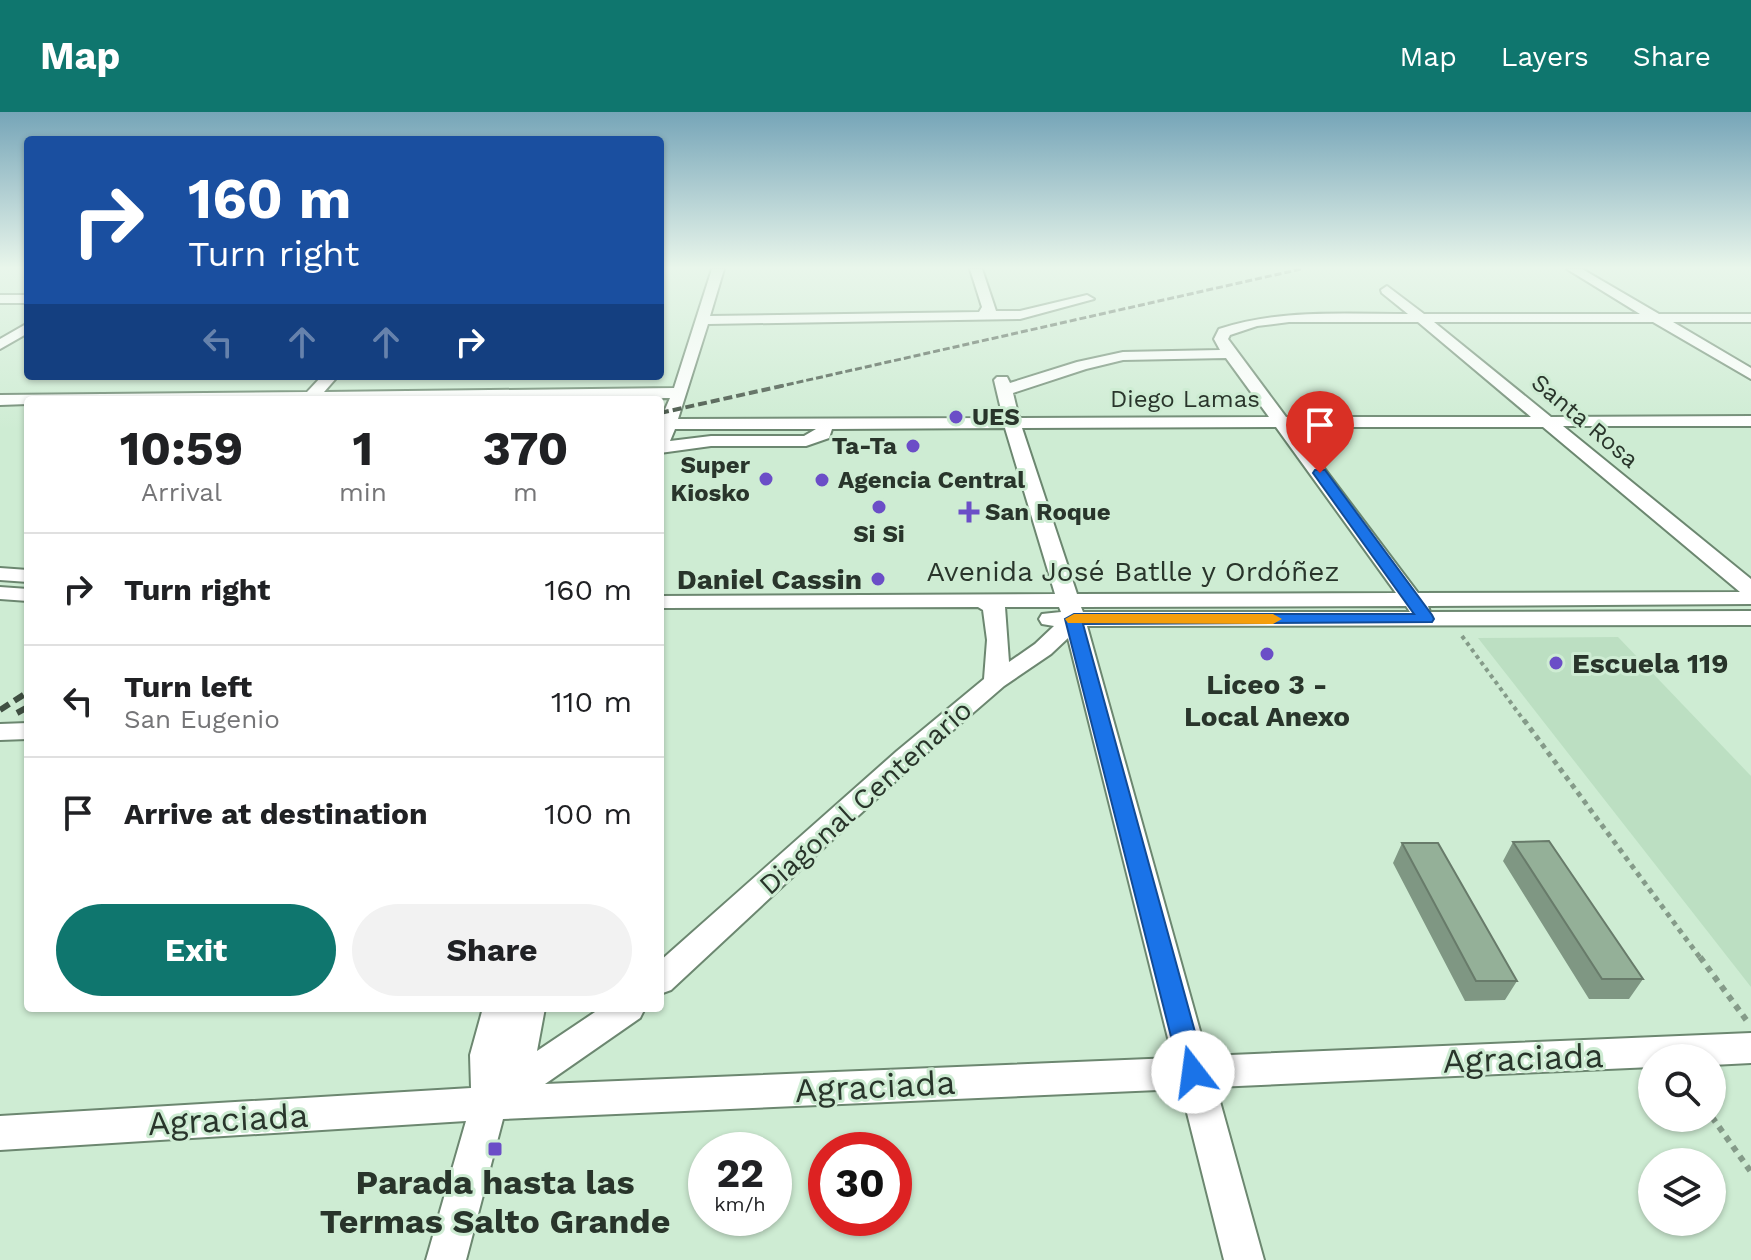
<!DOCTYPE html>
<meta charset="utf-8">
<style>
:root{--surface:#fff;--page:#f2f2f2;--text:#202124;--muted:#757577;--line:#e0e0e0;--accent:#0f766e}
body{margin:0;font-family:"Work Sans",sans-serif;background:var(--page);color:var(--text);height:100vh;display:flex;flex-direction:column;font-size:30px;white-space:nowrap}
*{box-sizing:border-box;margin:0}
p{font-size:26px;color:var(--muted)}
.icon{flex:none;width:44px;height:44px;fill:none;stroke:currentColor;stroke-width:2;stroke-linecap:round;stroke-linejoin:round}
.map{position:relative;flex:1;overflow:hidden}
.panel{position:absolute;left:24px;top:284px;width:640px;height:616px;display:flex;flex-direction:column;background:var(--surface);border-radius:8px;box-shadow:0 2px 6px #0004}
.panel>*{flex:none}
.guide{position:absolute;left:24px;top:24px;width:640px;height:244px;border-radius:8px;box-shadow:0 2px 6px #0004;background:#1a4fa0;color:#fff;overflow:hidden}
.tools{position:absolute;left:1638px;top:932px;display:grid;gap:16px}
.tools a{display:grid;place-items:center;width:88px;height:88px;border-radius:50%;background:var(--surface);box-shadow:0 2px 6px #0004;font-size:40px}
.speed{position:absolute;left:688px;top:1020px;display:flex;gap:16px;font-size:40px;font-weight:700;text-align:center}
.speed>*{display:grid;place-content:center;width:104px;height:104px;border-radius:50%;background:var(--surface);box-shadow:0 2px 6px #0004;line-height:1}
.speed small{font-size:20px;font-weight:400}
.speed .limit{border:12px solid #d22;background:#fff;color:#111}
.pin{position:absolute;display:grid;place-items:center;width:68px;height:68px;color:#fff;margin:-82px -34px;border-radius:50% 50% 50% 0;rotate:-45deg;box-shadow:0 0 8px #0007}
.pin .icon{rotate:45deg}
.me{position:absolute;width:88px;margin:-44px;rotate:345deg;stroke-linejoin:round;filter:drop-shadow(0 0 6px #0008)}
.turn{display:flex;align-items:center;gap:28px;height:168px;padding:0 32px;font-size:36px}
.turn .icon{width:104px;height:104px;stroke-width:2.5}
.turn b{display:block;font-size:56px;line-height:68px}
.lanes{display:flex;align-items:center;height:76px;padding:0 32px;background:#0003;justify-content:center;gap:40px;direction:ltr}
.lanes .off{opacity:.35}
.eta{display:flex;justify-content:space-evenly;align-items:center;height:136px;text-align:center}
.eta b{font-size:48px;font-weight:700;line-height:56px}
.button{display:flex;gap:16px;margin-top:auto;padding:16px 32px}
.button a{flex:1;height:92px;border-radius:48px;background:var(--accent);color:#fff;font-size:32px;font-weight:700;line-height:92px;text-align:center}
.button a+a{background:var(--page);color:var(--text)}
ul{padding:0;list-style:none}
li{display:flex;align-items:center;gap:24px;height:112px;padding:0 32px;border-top:2px solid var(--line)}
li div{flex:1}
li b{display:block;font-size:30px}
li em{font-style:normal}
header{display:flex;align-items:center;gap:48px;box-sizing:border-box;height:112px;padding:0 40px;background:var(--accent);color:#fff}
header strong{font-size:38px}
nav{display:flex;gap:44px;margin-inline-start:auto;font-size:28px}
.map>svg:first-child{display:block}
.built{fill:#bcdfc2}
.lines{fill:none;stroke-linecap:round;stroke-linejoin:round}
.minor-casing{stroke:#6c8770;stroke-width:4}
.path-far2{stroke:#859b89;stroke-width:4;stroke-dasharray:4 4;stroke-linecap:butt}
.path-far1{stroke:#859b89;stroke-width:5;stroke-dasharray:5 5;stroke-linecap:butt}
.path{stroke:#859b89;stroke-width:6;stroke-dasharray:6 6;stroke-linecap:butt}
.minor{fill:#fff;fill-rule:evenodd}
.rail-far2{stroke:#404f42;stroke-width:3;stroke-dasharray:7 3;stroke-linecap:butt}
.rail-far1{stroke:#404f42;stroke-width:4;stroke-dasharray:9 4;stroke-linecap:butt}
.rail{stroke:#404f42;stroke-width:6;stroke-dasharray:11 6;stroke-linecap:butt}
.wall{fill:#7f9783}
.building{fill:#94b098;stroke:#687b6a;stroke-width:2}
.route{fill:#1a73e8;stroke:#114b97;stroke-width:2}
.slow{fill:#f59e0b}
.poi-dot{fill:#6b4ec7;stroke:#ceecd3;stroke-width:3}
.labels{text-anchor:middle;stroke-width:6;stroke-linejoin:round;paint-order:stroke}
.far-street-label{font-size:24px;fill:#29352b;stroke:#ceecd3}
.far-poi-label{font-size:24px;font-weight:bold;fill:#29352b;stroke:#ceecd3;text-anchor:start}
.street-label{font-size:28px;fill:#29352b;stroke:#ceecd3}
.poi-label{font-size:28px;font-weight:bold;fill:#29352b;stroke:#ceecd3;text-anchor:end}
.near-street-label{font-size:34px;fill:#29352b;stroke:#ceecd3}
.near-poi-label{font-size:34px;font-weight:bold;fill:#29352b;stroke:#ceecd3}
</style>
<header>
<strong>Map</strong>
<nav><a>Map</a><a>Layers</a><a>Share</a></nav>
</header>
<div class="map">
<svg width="1751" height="1148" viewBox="0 0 1751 1148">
<rect width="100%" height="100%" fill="#ceecd3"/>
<path class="built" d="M 1618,525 L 1751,664 L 1751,875 L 1478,526 Z"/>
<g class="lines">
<g class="minor-casing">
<path id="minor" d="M 712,157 L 724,157 L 710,204 L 979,200 L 982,195 L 970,157 L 982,157 L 996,199 L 1020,199 L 1087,183 L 1094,187 L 1020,207 L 708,212 L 678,307 L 1003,306 L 994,268 L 997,265 L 1007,265 L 1010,271 L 1077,250 L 1123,240 L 1220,238 L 1214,227 L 1219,217 C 1281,197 1344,202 1408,202 L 1382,181 L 1381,178 L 1387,174 L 1424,202 L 1640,202 L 1567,157 L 1582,157 L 1659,202 L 1751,202 L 1751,210 L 1673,210 L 1751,256 L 1751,267 L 1653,210 L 1434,210 L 1551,305 L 1751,304 L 1751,314 L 1563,314 L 1751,467 L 1751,492 L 1428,494 L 1430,500 L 1751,499 L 1751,513 L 1087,514 L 1207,944 L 1751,921 L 1751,951 L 1712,953 L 1712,946 L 1652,946 L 1652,955 L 1216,975 L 1264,1148 L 1224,1148 L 1181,977 L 503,1007 L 466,1148 L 426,1148 L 466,1009 L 0,1038 L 0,1004 L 471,976 L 470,943 L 483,896 L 545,896 L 537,939 L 601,896 L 645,896 L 640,906 L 545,972 L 1173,946 L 1068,526 L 1051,542 L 1004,574 L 915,651 L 671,878 L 660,882 L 660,849 L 897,639 L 984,567 L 987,528 L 983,498 L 978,495 L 660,496 L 660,484 L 1055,482 L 1005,316 L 832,317 L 829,326 L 806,334 L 711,334 L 660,341 L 660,309 L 670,286 L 28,288 L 28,292 L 0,293 L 0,283 L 307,280 L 322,264 L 338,264 L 324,280 L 674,276 ZM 1289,210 L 1418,210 L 1531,305 L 1286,305 L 1228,227 L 1230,223 L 1257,214 ZM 1226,246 L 1269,305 L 1019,306 L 1013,281 L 1086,257 L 1123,248 ZM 1276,315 L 1396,481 L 1077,482 L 1022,316 ZM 1293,315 L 1543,315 L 1740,480 L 1418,481 ZM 675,317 L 816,317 L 804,324 L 711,324 L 670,329 ZM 1406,494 L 1410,500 L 1083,500 L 1081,495 ZM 1005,495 L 1059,495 L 1061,500 L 1042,502 L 1039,507 L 1042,512 L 1054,514 L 1035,532 L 1009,550 Z
M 0,183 L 28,183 L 28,191 L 0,191 Z
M 28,211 L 28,221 L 0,237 L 0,227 Z
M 0,456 L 28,458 L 28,470 L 0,468 Z
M 0,475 L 28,477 L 28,489 L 0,487 Z
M 28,611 L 28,627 L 0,628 L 0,612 Z"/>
</g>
<path class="path-far2" d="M 1462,524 L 1525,610"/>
<path class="path-far1" d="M 1524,608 L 1701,847"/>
<path class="path" d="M 1700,845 L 1747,909
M 1712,1005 L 1751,1060"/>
<use href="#minor" class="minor"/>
<path class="rail-far2" d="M 777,275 L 1301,157"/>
<path class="rail-far1" d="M 660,301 L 786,273"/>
<path class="rail" d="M 0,598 L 28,580
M 17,601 L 28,595"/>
</g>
<path class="wall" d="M 1513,730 L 1643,867 L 1629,887 L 1589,887 L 1503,749 Z
M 1402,731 L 1517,869 L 1505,888 L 1465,889 L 1393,751 Z"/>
<path class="building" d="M 1549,729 L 1643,867 L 1602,867 L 1513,730 Z
M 1402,731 L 1438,731 L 1517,869 L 1476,869 Z"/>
<linearGradient id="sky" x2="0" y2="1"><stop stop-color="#76a5b8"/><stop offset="0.49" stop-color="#e9f6eb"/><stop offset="1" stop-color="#e9f6eb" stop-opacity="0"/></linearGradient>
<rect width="1751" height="318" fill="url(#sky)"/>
<path class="route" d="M 1315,358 L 1325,358 L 1432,503 L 1434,507 L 1432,510 L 1083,512 L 1206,960 L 1202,968 L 1193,971 L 1183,968 L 1180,960 L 1065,507 L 1074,502 L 1414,502 L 1313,361 Z"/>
<path class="slow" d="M 1074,502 L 1273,502 L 1282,507 L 1273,512 L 1068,511 L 1065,507 Z"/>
<g class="poi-dot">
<circle cx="956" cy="305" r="8"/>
<circle cx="913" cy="334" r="8"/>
<circle cx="766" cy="367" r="8"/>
<circle cx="822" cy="368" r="8"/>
<circle cx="879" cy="395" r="8"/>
<path d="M965 388h8v8h8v8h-8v8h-8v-8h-8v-8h8z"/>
<circle cx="878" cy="467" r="8"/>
<circle cx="1267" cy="542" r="8"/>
<circle cx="1556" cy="551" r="8"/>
<rect x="487" y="1029" width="16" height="16" rx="4"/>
</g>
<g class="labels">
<g class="far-street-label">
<text x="1185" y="295">Diego Lamas</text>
<text transform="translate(1585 309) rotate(40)" y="8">Santa Rosa</text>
</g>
<g class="far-poi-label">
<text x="972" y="313">UES</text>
<text x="897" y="342" text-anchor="end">Ta-Ta</text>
<text x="750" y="361" text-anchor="end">Super<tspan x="750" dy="28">Kiosko</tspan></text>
<text x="838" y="376">Agencia Central</text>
<text x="985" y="408">San Roque</text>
<text x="879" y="430" text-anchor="middle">Si Si</text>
</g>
<g class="street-label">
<text x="1133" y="469">Avenida José Batlle y Ordóñez</text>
<text transform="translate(865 685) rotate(-42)" y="10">Diagonal Centenario</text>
</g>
<g class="poi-label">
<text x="862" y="477">Daniel Cassin</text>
<text x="1572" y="561" text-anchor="start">Escuela 119</text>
<text x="1267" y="582" text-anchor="middle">Liceo 3 -<tspan x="1267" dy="32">Local Anexo</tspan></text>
</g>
<g class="near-street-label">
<text transform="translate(1523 946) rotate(-2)" y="12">Agraciada</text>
<text transform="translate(875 974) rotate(-3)" y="12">Agraciada</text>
<text transform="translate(228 1007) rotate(-3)" y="12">Agraciada</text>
</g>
<g class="near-poi-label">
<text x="495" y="1082">Parada hasta las<tspan x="495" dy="39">Termas Salto Grande</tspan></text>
</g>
</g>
</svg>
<div class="tools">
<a><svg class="icon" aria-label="search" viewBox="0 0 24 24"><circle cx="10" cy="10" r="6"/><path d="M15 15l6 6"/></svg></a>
<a><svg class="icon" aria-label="layers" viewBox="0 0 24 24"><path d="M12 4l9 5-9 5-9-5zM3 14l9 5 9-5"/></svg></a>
</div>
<div class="speed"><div>22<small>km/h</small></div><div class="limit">30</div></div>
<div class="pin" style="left:1320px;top:361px;background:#d93025"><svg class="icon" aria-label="arrive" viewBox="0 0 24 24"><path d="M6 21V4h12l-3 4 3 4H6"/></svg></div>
<svg class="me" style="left:1193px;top:960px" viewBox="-20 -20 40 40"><circle r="19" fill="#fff"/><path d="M0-13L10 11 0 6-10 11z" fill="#1a73e8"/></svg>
<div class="guide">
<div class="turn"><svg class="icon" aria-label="right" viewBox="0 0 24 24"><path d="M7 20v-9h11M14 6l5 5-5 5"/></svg><div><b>160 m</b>Turn right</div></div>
<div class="lanes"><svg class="icon off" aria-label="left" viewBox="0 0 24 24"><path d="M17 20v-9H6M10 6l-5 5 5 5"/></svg><svg class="icon off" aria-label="ahead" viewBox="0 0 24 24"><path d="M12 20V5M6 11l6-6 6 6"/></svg><svg class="icon off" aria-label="ahead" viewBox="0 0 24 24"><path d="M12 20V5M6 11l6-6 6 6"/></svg><svg class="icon" aria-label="right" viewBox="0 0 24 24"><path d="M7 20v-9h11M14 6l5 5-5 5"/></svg></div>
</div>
<section class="panel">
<div class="eta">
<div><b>10:59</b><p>Arrival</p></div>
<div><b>1</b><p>min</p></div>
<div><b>370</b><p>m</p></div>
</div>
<ul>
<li><svg class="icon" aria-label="right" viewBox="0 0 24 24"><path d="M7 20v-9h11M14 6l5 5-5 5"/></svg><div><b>Turn right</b></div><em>160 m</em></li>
<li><svg class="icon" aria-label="left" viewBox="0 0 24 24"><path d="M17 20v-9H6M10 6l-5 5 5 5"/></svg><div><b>Turn left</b><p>San Eugenio</p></div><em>110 m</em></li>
<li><svg class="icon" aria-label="arrive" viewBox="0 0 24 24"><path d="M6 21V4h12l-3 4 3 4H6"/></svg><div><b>Arrive at destination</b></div><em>100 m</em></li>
</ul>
<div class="button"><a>Exit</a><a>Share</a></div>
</section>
</div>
